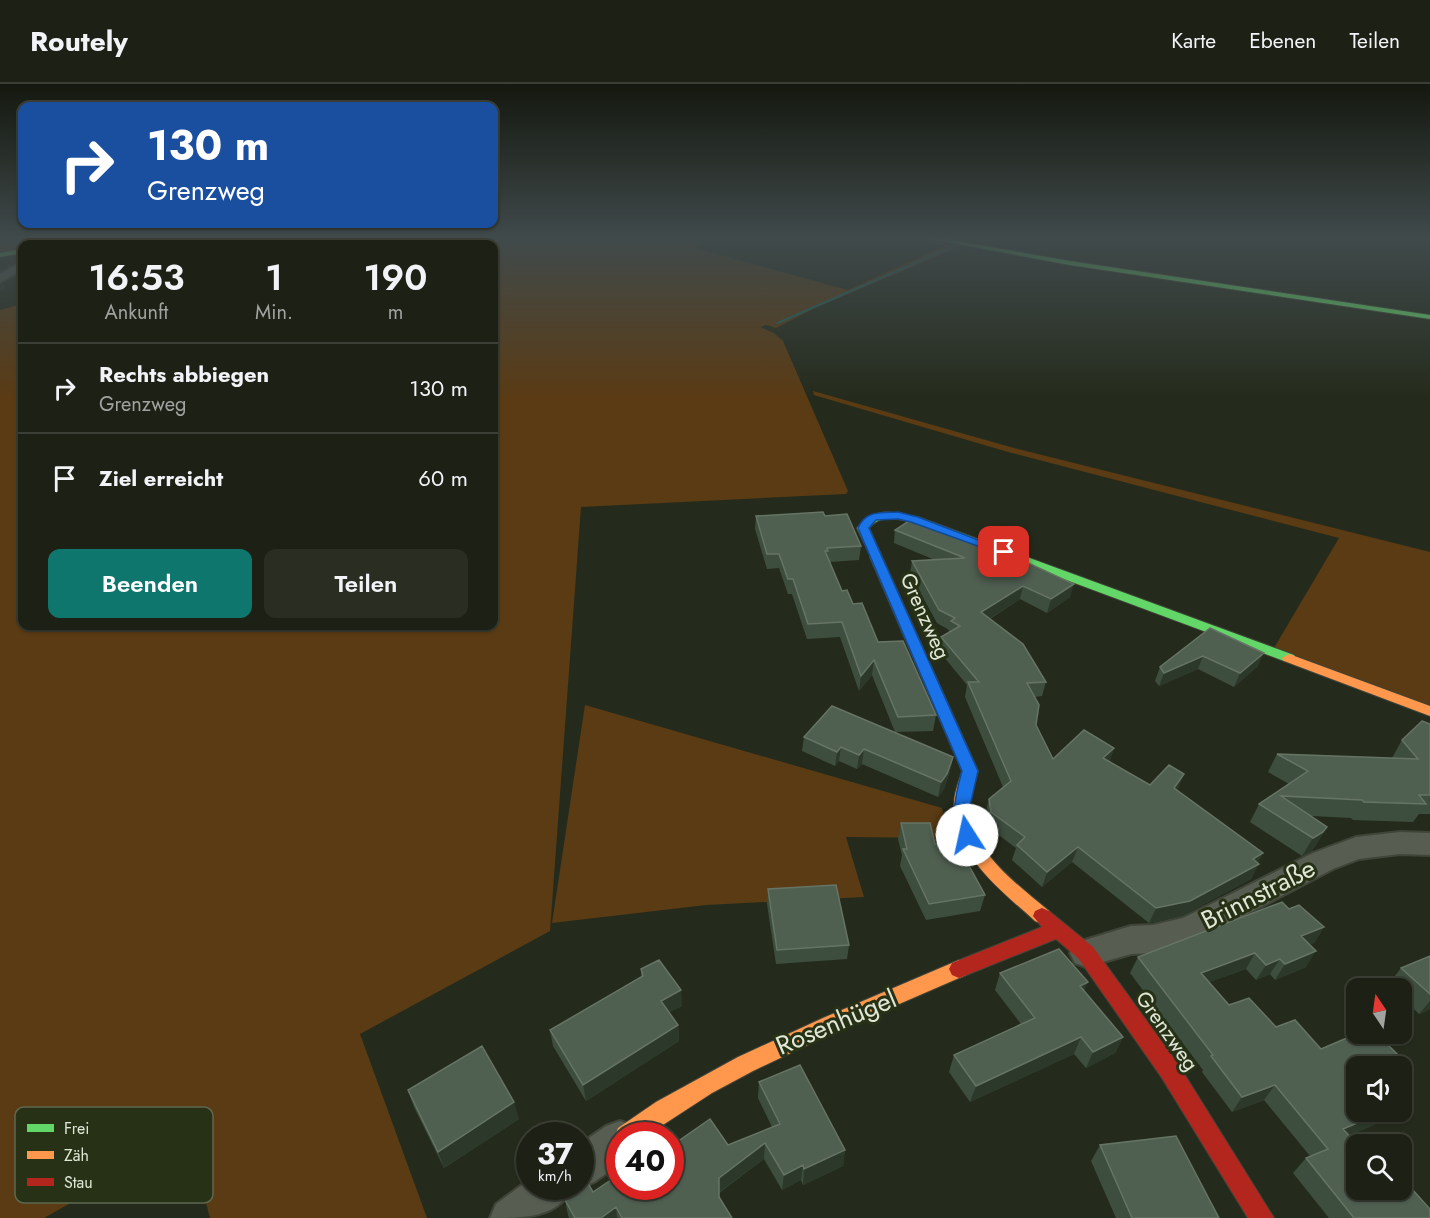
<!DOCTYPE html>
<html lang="de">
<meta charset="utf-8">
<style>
:root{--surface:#1c2015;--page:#292d22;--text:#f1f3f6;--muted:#a0a3a0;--line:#3a3e34;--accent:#0f766e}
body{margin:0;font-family:Jost,sans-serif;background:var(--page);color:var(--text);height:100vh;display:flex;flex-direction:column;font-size:22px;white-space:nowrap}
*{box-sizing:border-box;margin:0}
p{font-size:20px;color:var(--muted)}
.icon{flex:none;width:33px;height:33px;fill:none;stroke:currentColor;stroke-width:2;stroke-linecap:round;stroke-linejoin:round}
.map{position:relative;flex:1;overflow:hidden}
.side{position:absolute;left:18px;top:156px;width:480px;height:390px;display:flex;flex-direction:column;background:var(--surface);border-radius:12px;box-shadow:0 2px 4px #0004,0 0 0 2px var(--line)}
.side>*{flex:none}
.banner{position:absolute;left:18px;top:18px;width:480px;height:126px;border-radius:12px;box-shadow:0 2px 4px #0004,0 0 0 2px var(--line);background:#1a4fa0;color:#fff;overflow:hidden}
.needle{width:39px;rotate:347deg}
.fabs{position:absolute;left:1346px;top:894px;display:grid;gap:12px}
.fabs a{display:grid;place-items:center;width:66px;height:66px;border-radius:12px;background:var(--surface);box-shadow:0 2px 4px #0004,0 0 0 2px var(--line);font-size:30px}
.speed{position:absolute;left:516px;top:1038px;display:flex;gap:12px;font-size:30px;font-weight:700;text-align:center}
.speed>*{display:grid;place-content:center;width:78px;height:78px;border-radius:50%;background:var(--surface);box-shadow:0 2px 4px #0004,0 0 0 2px var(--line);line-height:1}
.speed small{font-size:15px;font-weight:400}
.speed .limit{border:9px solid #d22;background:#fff;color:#111}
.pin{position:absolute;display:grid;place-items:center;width:51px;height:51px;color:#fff;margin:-26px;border-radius:12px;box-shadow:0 3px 9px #0006}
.me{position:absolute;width:66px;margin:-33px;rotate:350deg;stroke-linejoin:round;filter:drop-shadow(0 0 4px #0008)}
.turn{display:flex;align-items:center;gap:21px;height:126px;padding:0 30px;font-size:27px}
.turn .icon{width:78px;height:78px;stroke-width:2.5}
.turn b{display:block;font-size:42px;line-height:51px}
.eta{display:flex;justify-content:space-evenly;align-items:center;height:102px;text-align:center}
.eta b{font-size:36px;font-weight:600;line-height:42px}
.cta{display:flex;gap:12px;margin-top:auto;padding:12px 30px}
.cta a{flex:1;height:69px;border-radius:12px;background:var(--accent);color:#fff;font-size:24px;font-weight:600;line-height:69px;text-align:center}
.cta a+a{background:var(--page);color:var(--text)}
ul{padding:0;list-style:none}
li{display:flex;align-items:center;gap:18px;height:90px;padding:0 30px;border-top:2px solid var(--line)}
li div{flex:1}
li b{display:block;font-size:22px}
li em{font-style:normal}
header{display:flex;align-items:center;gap:36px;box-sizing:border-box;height:84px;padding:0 30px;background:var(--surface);border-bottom:2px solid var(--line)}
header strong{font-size:28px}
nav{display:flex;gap:33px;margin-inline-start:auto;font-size:21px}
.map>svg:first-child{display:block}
.green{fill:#5a3b14}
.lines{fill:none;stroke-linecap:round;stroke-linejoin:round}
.stream{fill:#1f635e;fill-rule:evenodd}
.street-casing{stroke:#404539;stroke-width:4}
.fast-casing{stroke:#404539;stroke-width:2}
.slow-casing{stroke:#404539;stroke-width:2}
.jam-casing{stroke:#404539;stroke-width:2}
.street{fill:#575d51;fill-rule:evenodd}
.fast{fill:#63d668;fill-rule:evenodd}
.slow{fill:#ff974d;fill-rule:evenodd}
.jam{fill:#b3261e;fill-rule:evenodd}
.wall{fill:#3d4e3f}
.shaded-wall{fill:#2c392a}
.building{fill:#4f5f50;stroke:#667465;stroke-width:1.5}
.route{fill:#1a73e8;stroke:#114b97;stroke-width:1.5}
.labels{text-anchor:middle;stroke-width:6;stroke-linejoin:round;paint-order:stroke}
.street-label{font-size:21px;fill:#e0e7d7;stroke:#263116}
.near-street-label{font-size:26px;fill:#e0e7d7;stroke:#263116}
.key{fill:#263116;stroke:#5e6850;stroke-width:1.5}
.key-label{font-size:16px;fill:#e0e7d7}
</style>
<header>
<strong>Routely</strong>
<nav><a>Karte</a><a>Ebenen</a><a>Teilen</a></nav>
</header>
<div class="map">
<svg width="1430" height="1134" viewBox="0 0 1430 1134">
<rect width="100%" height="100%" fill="#252b1c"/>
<path class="green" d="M 0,155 L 68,155 L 46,160 L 22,160 L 22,165 L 0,169 Z
M 235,155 L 709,155 L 695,164 L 848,206 L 944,162 L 913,155 L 927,155 L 959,163 L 817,223 L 776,244 L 766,241 L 760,243 L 774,249 L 783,257 L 848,407 L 846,410 L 581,423 L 550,847 L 360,950 L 427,1134 L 210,1134 L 189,1052 L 44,1134 L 0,1134 L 0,226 L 22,220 L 22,542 L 494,542 L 494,160 L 221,160 Z
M 813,307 L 1014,364 L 1430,468 L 1430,623 L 1274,564 L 1339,454 L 1008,368 L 814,311 Z
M 585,621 L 942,724 L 949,754 L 846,753 L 864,813 L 706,821 L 552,839 Z"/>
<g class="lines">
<path class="stream" d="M 954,161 L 957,162 L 778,240 L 775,239 Z"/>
<g class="street-casing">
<path id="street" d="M 22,178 L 22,185 L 0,198 L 0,190 Z
M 1400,748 L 1430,749 L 1430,771 L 1400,770 L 1359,775 L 1333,785 L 1201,854 L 1153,869 L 1131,870 L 1086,883 L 1075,879 L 1070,869 L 1075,859 L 1131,842 L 1153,841 L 1183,834 L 1313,769 L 1356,753 Z
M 620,1037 L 634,1042 L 637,1052 L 620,1052 L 620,1080 L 594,1098 L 580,1104 L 577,1102 L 580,1102 L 580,1060 L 606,1042 Z
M 530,1095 L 530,1102 L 574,1102 C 558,1134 525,1134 490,1134 L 496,1120 Z"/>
</g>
<g class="fast-casing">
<path id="fast" d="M 931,155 L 945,155 L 1070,177 L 1430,231 L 1430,235 L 1070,181 Z
M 22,165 L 22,169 L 0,173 L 0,169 Z
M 886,428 L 918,433 L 1294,571 L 1296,574 L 1294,577 L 1284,577 L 911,438 C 895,434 880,431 869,444 L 882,473 L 880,475 L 872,475 L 857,444 L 869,432 Z"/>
</g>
<g class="slow-casing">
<path id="slow" d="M 876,469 L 882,473 L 978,687 C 975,698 971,708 970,719 C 968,766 1017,800 1049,827 L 1051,832 L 1049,837 L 1042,840 L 1035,837 C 1002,807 956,773 954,723 C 953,711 959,698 962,687 L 870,473 Z
M 1289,570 L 1430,622 L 1430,632 L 1284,577 L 1282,574 Z
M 959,876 L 966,879 L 969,885 L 966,891 L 837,947 L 753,987 L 712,1009 L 646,1052 L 620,1052 L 620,1061 L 618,1060 L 615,1052 L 618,1044 L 656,1018 L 738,973 L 823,934 Z"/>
</g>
<g class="jam-casing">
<path id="jam" d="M 67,155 L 79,155 L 60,160 L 52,160 Z
M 1042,824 L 1049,827 L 1093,863 L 1178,980 L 1274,1134 L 1248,1134 L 1162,994 L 1079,875 L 1056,855 L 959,894 L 952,891 L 949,885 L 952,879 L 1042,843 L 1033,832 L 1035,827 Z"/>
</g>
<use href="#street" class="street"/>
<use href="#fast" class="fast"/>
<use href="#slow" class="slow"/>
<use href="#jam" class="jam"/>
</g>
<path class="wall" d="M 756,432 L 825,432 L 861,462 L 859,476 L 830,478 L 842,507 L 853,520 L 878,558 L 936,631 L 933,647 L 895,648 L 872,591 L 859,607 L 840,553 L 807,555 L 792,510 L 788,510 L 779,484 L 767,485 L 755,445 Z
M 895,446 L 1070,513 L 1047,529 L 1020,515 L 990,535 L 1046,598 L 1042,612 L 1034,613 L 1036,641 L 1053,675 L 1114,664 L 1109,678 L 1150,701 L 1178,705 L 1177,706 L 1258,779 L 1251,795 L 1182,832 L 1149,839 L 1072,778 L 1042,803 L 1012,776 L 1016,764 L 988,743 L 985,730 L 989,715 L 1003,703 L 965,613 L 967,601 L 939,567 L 941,553 L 948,549 L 949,546 L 937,539 L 910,490 L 912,477 L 935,476 L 894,459 Z
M 1210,544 L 1258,582 L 1234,603 L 1198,585 L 1159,602 L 1155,597 L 1160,583 Z
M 1430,640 L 1430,730 L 1419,730 L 1413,738 L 1353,736 L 1351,734 L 1311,732 L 1327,743 L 1312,767 L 1302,772 L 1250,738 L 1259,720 L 1289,700 L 1268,688 L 1277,670 L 1392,674 L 1402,656 Z
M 804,653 L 953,673 L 950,687 L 944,705 L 938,713 L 862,680 L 857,685 L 839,677 L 835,682 L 802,667 Z
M 901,739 L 935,760 L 985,811 L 980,827 L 926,836 L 900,782 L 902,771 L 898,755 Z
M 768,805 L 849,861 L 847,875 L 776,880 L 767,820 Z
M 1289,825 L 1324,843 L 1314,859 L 1309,860 L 1306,883 L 1275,896 L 1270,890 L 1256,896 L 1246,885 L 1209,898 L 1229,921 L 1321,965 L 1356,982 L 1356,1028 L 1385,1028 L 1374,1041 L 1349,1051 L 1356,1106 L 1430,1134 L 1329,1134 L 1293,1089 L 1306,1074 L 1310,1072 L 1264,1016 L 1232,1028 L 1202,988 L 1203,986 L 1130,889 L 1138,873 Z
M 1430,872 L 1430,925 L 1419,930 L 1401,913 L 1401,904 L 1392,904 L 1388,901 L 1401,884 Z
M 641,885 L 682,922 L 669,928 L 678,941 L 679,957 L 586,1017 L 553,962 L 550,946 L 641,893 Z
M 1000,889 L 1088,898 L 1084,907 L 1123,953 L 1115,969 L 1086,984 L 1074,970 L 970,1018 L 949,988 L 954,971 L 1021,940 L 995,906 Z
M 759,998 L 845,1066 L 843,1082 L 803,1101 L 801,1096 L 782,1106 L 764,1075 L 719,1109 L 719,1113 L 732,1134 L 569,1134 L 568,1131 L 565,1116 L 593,1108 L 674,1060 L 728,1061 L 772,1043 L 758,1014 Z
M 408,1006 L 519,1035 L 444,1084 L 414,1023 Z
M 1100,1061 L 1219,1134 L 1116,1134 L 1091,1077 Z"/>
<path class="shaded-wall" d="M 4,200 L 6,205 L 0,207 L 0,201 Z
M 1074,500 L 1070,513 L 1047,529 L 1051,515 Z
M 1023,502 L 1020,515 L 978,542 L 981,528 Z
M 1264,569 L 1258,582 L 1234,603 L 1240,589 Z
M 1203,572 L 1198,585 L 1159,602 L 1164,589 Z
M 874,576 L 872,591 L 859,607 L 861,592 Z
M 841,663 L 839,677 L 835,682 L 837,668 Z
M 1114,664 L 1109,679 L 1103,674 Z
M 864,665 L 862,680 L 857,685 L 859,671 Z
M 953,673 L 950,687 L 944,705 L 938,713 L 941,698 Z
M 1184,690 L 1178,705 L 1168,719 L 1174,704 Z
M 1327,743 L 1312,767 L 1302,772 L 1313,754 Z
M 1078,763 L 1072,778 L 1042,803 L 1047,788 Z
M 1263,769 L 1257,781 L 1259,780 L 1251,795 L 1182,832 L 1149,839 L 1156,824 Z
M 1324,843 L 1314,859 L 1291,868 L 1301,852 Z
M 1316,867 L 1306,883 L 1275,896 L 1285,880 Z
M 1255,869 L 1246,885 L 1193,904 L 1201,889 Z
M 1280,875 L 1270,890 L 1256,896 L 1266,881 Z
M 1088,898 L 1081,915 L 1080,902 Z
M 681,906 L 682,922 L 662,932 L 661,917 Z
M 1430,917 L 1430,925 L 1419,930 Z
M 678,941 L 679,957 L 586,1017 L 583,1001 Z
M 1081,953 L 1074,970 L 970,1018 L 976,1002 Z
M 1123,953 L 1115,969 L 1086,984 L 1093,968 Z
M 1409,982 L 1401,991 L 1401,986 Z
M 1275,1001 L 1264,1016 L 1232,1028 L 1242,1013 Z
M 514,1018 L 519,1035 L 444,1084 L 438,1068 Z
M 1383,1028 L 1385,1028 L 1374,1041 L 1331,1060 L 1343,1045 Z
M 765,1059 L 764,1075 L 718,1109 L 719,1094 Z
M 845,1066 L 843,1082 L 803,1101 L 804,1085 Z
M 803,1081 L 801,1096 L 782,1106 L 784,1091 Z
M 616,1123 L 617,1134 L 601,1134 Z"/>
<path class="building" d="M 823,428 L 825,432 L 847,430 L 861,462 L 827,464 L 828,467 L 825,467 L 842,507 L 847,506 L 853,520 L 862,519 L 878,558 L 903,557 L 936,631 L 898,633 L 874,576 L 861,592 L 842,538 L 808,540 L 793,495 L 788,495 L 779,470 L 767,470 L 756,432 Z
M 915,433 L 996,464 L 1074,500 L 1051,515 L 1023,502 L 981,528 L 1023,560 L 1046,598 L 1027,599 L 1039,621 L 1036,641 L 1053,675 L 1084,646 L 1114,664 L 1103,674 L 1150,701 L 1169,681 L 1184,690 L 1174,704 L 1263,769 L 1253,775 L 1259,780 L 1190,817 L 1156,824 L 1078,763 L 1047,788 L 1017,761 L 1025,753 L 991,728 L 989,715 L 1011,697 L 968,598 L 979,598 L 941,553 L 960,542 L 951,537 L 955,534 L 939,526 L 912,477 L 965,474 L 895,446 Z
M 1210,544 L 1264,569 L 1240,589 L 1203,572 L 1164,589 L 1160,583 Z
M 832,622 L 953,673 L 947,690 L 941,698 L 864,665 L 859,671 L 841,663 L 837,668 L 804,653 Z
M 1422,637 L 1430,640 L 1430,711 L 1419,711 L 1426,720 L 1364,718 L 1362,716 L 1281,712 L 1327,743 L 1323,748 L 1313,754 L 1259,720 L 1308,687 L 1277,670 L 1418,675 L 1402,656 Z
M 901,739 L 930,739 L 935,760 L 955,756 L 985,811 L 929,820 L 903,765 L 907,765 Z
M 836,801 L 849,861 L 777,866 L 768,805 Z
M 1282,818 L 1289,825 L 1299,821 L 1324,843 L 1301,852 L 1316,867 L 1285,880 L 1280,875 L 1266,881 L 1255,869 L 1201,889 L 1229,921 L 1249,914 L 1276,943 L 1295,936 L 1321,965 L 1354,951 L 1364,960 L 1380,953 L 1409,982 L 1401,986 L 1401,982 L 1356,982 L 1356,1028 L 1383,1028 L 1343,1045 L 1357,1060 L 1356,1060 L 1356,1106 L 1401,1106 L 1401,1097 L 1403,1095 L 1430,1125 L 1430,1134 L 1354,1134 L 1306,1074 L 1328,1065 L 1275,1001 L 1242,1013 L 1211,972 L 1213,971 L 1138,873 Z
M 1059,865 L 1088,898 L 1080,902 L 1123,953 L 1093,968 L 1081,953 L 976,1002 L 954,971 L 1035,934 L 1000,889 Z
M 1430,872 L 1430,910 L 1401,884 Z
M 659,876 L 681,906 L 661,917 L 678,941 L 583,1001 L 550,946 L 643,892 L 641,885 Z
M 482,962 L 514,1018 L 438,1068 L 408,1006 Z
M 800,981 L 845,1066 L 804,1085 L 803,1081 L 784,1091 L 765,1059 L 719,1094 L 719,1113 L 732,1134 L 622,1134 L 616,1123 L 601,1134 L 575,1134 L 565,1116 L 588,1099 L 593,1108 L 620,1090 L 620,1102 L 670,1102 L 670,1056 L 674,1060 L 710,1035 L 728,1061 L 780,1040 L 759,998 Z
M 1176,1052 L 1219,1134 L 1132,1134 L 1100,1061 Z"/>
<linearGradient id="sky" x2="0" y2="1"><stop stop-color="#14180f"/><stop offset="0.49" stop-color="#404a4b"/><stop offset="1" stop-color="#404a4b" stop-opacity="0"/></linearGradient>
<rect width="1430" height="314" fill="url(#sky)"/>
<path class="route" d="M 898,428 L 918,433 L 1010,468 L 1008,470 L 1000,470 L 911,438 L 898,435 L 876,436 L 869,444 L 978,687 L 970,722 L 976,751 L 973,756 L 967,758 L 961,756 C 949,734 956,709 962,687 L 858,444 C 866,426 881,429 898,428 Z"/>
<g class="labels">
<g class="street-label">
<text transform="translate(925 532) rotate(66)" y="7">Grenzweg</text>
<text transform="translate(1167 947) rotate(55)" y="7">Grenzweg</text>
</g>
<g class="near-street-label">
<text transform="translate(1258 810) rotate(-27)" y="9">Brinnstraße</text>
<text transform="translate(836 938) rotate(-23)" y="9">Rosenhügel</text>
</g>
</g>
<rect x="15" y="1023" width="198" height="96" rx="9" class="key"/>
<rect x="27" y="1040" width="27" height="8" fill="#63d668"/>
<rect x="27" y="1067" width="27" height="8" fill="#ff974d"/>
<rect x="27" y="1094" width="27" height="8" fill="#b3261e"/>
<g class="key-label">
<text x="64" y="1050">Frei</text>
<text x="64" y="1077">Zäh</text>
<text x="64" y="1104">Stau</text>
</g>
</svg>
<div class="fabs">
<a><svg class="needle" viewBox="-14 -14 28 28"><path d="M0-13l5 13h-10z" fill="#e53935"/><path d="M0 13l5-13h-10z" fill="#a0a3a0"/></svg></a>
<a><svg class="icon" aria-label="sound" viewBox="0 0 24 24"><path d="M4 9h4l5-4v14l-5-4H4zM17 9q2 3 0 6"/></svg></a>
<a><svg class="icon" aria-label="search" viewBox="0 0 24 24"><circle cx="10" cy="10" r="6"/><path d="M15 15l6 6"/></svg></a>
</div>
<div class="speed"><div>37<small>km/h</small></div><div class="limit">40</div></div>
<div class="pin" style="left:1004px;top:468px;background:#d93025"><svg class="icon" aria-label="arrive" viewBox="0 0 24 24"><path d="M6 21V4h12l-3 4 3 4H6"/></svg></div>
<svg class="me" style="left:967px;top:751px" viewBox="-20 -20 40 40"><circle r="19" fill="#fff"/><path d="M0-13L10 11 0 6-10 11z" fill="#1a73e8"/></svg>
<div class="banner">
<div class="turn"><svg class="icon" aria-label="right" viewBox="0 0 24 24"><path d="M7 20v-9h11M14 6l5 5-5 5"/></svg><div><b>130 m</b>Grenzweg</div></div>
</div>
<section class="side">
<div class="eta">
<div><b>16:53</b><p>Ankunft</p></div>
<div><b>1</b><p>Min.</p></div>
<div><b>190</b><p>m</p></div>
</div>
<ul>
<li><svg class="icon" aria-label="right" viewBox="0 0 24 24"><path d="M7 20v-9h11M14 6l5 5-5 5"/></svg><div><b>Rechts abbiegen</b><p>Grenzweg</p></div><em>130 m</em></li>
<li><svg class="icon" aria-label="arrive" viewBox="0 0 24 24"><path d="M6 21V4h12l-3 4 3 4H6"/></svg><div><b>Ziel erreicht</b></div><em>60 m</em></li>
</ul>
<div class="cta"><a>Beenden</a><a>Teilen</a></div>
</section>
</div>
